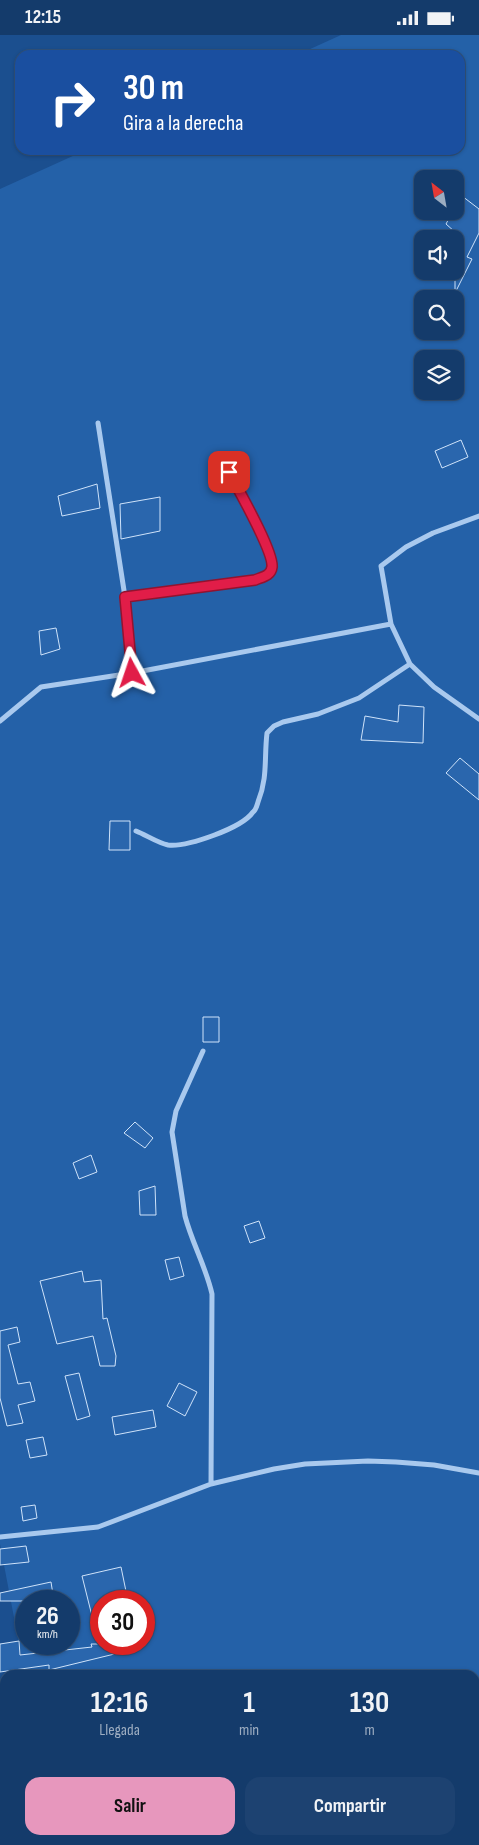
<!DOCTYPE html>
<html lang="es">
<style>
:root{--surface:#143b6b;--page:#1d4271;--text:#f1f3f6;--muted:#9dadc1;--line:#33557e;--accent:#e797bd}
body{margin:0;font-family:"Sofia Sans Condensed",sans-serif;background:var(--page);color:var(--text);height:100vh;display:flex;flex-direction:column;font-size:19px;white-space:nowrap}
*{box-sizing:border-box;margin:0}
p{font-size:16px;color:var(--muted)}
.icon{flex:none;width:28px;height:28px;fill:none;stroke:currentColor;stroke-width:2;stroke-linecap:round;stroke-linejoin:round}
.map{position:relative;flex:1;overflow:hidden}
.panel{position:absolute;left:0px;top:1635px;width:480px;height:175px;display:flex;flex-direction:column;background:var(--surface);border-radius:15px 15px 0 0;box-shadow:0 1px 4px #0004,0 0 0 1px var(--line)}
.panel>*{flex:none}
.hud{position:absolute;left:15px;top:15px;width:450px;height:105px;border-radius:15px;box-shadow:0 1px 4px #0004,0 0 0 1px var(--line);background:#1a4fa0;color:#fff;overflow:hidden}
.needle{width:32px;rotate:329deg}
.buttons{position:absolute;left:414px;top:135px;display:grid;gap:10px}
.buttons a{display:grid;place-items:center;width:50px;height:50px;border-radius:10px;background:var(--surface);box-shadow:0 1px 4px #0004,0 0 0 1px var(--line);font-size:25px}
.speed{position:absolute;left:15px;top:1555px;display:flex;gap:10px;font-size:25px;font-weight:700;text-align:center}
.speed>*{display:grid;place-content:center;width:65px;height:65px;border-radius:50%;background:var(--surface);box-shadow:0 1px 4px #0004,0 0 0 1px var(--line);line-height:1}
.speed small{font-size:12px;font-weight:400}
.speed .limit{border:8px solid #d22;background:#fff;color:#111}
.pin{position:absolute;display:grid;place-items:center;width:42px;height:42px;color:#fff;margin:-21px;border-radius:10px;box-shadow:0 2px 8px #0006}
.me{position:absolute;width:55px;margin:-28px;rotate:355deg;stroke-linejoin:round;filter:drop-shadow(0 0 4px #0008)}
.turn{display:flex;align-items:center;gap:18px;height:105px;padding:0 25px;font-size:22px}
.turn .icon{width:65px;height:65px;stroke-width:2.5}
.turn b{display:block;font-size:35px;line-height:42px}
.eta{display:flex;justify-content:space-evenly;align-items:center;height:85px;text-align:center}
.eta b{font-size:30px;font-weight:700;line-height:35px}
.primary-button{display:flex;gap:10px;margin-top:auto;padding:10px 25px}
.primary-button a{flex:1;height:58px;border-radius:15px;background:var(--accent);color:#111;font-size:20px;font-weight:700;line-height:58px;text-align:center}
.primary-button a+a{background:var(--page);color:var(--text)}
.status{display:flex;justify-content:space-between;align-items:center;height:35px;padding:0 25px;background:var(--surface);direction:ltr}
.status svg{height:14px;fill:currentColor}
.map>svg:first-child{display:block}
.green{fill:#2461a8;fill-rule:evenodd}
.building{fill:#2a66ad;stroke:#cfe3fa}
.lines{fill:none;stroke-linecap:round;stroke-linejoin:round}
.street{stroke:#a9c9ee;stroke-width:5}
.route-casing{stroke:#92132f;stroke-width:12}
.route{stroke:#e11d48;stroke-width:9}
</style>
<div class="status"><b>12:15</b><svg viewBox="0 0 49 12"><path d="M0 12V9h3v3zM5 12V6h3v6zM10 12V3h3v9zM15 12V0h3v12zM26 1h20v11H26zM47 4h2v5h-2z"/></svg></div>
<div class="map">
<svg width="479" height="1810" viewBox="0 0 479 1810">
<rect width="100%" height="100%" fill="#1b4f8f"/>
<path class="green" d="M 341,0 L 479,0 L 479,1810 L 58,1810 L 57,1805 L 475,1805 L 475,1640 L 25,1640 L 0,1509 L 0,154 L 86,115 L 460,115 L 460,20 L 297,20 ZM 422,144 L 455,144 L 455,176 L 422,176 ZM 422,204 L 455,204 L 455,236 L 422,236 ZM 422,264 L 455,264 L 455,296 L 422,296 ZM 422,324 L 455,324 L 455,356 L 422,356 ZM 26,1566 L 69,1566 L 69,1609 L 26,1609 ZM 101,1566 L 144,1566 L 144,1609 L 101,1609 Z"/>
<path class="building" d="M 462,161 L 479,174 L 479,198 L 467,222 L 472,224 L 455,258 L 455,197 L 446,189 L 453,176 L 455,176 L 455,173 Z
M 461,405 L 468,422 L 442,433 L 435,416 Z
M 97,449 L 100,473 L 62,481 L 58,461 Z
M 160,462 L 160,496 L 121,504 L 120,469 Z
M 56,593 L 60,614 L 41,620 L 39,596 Z
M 399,670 L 424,672 L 423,708 L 361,705 L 365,681 L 398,687 Z
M 460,723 L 479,739 L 479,765 L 446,738 Z
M 110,786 L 130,786 L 130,815 L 109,815 Z
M 203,982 L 219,982 L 219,1007 L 203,1007 Z
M 135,1087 L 153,1103 L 145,1113 L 124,1098 Z
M 91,1120 L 97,1137 L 79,1144 L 73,1128 Z
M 155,1151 L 156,1180 L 140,1180 L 139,1156 Z
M 259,1186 L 265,1203 L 250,1208 L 244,1191 Z
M 179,1222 L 184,1241 L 170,1245 L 165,1225 Z
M 82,1236 L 84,1247 L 101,1245 L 103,1284 L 107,1283 L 116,1321 L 115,1331 L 100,1331 L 93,1301 L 57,1309 L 40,1246 Z
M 17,1292 L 20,1307 L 8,1310 L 18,1349 L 30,1347 L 35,1366 L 18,1370 L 23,1388 L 7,1391 L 0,1363 L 0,1296 Z
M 79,1338 L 90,1381 L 77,1385 L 65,1341 Z
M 179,1348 L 197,1357 L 185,1381 L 167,1371 Z
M 153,1375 L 156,1392 L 115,1400 L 112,1382 Z
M 43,1402 L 47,1420 L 30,1423 L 26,1405 Z
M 35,1470 L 37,1483 L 23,1486 L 21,1472 Z
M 26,1511 L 29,1527 L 0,1530 L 0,1514 Z
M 121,1532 L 128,1566 L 101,1566 L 101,1596 L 96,1597 L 82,1541 Z
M 51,1547 L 54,1566 L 0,1566 L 0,1558 Z
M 19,1606 L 20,1620 L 92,1612 L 91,1609 L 134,1609 L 135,1614 L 49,1635 L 49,1630 L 0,1637 L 0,1609 Z"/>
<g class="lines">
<path class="street" d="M 98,388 L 125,562 L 132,638
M 479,481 L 433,498 L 406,512 L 381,531 L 391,589 L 410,629 L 434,652 L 479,684
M 125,562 L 255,545 C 262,542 271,541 272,532 C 274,515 238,455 229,437
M 0,686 L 41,652 L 132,638 L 391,589
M 136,796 C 146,800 158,808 168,810 C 188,812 242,793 253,777 C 256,775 257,770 258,767 C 268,742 264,723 267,698 L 274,691 L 283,687 L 318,679 L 359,663 L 410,629
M 203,1016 L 176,1076 L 172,1097 L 185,1181 C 192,1208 206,1232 212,1259 L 211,1449
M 0,1502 L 98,1492 L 211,1449 L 274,1434 L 305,1429 L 368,1426 L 396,1427 L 434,1430 L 479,1438
M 0,1700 L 1,1705
M 0,1781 L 1,1781"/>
</g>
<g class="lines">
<g class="route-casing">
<path id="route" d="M 132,638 L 125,562 L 255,545 C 262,542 271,541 272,532 C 274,517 238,454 229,437"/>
</g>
<use href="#route" class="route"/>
</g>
</svg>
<div class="buttons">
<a><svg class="needle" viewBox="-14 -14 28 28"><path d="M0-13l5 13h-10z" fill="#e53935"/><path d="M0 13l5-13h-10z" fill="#9dadc1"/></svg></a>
<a><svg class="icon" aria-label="sound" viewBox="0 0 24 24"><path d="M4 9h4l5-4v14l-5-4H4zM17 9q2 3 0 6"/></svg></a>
<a><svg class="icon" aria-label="search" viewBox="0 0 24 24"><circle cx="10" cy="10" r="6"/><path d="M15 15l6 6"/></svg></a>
<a><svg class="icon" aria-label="layers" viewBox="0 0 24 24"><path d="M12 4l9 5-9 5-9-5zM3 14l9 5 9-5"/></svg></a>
</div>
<div class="speed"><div>26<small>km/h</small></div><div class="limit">30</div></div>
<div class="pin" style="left:229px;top:437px;background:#d93025"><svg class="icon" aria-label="arrive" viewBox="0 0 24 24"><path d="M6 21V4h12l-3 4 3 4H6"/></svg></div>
<svg class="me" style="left:132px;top:638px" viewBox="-20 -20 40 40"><path d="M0-17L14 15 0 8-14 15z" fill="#e11d48" stroke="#fff" stroke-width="4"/></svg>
<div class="hud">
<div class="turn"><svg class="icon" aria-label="right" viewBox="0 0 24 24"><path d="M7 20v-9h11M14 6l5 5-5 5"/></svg><div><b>30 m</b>Gira a la derecha</div></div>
</div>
<section class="panel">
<div class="eta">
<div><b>12:16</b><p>Llegada</p></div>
<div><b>1</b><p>min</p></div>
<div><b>130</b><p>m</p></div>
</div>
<div class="primary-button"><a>Salir</a><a>Compartir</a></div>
</section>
</div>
